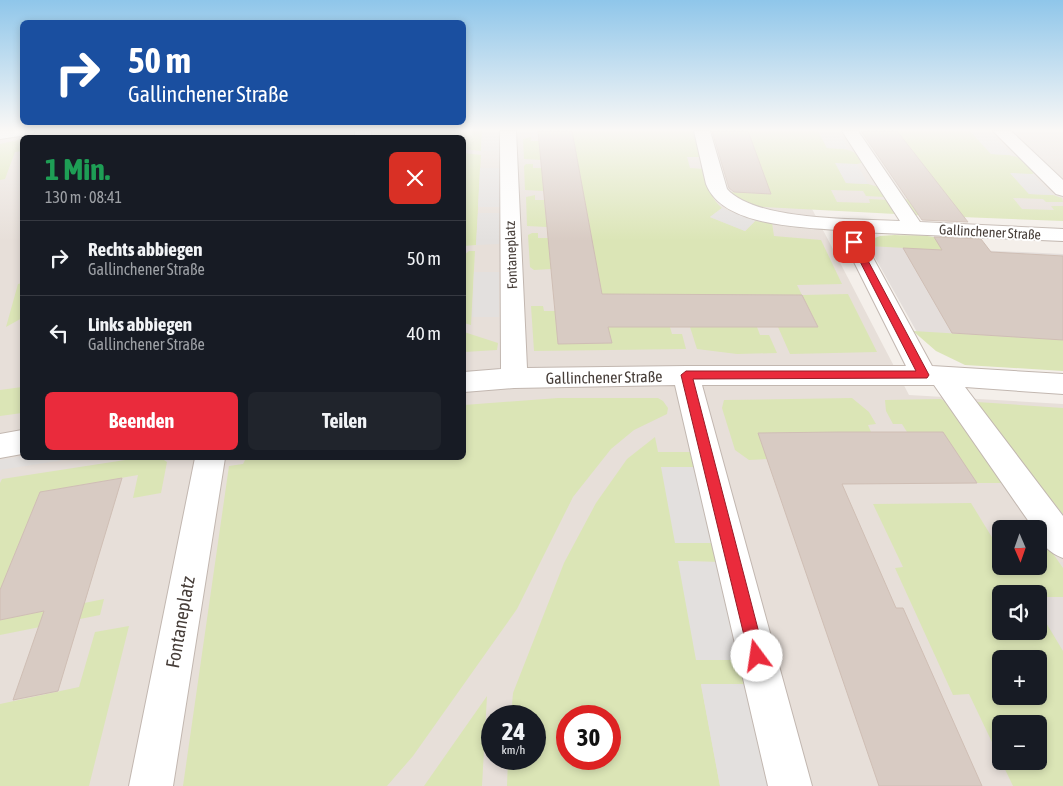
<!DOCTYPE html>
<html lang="de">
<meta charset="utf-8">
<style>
:root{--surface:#171b24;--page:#20242c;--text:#f1f3f6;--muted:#9ea1a6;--line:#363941;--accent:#ea2b3c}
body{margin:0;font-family:"Asap Condensed",sans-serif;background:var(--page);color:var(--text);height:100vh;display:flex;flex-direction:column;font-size:19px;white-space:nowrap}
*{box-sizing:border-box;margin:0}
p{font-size:16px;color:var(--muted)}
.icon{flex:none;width:28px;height:28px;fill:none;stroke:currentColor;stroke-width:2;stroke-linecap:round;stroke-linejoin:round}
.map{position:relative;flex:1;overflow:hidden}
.panel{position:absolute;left:20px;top:135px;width:446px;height:325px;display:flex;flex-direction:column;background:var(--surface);border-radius:8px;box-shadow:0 2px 8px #0003}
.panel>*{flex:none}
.top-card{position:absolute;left:20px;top:20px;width:446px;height:105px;border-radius:8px;box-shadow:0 2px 8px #0003;background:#1a4fa0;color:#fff;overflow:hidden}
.needle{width:32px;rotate:178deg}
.controls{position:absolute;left:992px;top:520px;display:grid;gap:10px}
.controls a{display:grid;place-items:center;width:55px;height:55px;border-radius:8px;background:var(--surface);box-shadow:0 2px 8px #0003;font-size:25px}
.speed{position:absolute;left:481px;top:705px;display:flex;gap:10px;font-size:25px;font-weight:700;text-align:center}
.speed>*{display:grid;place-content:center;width:65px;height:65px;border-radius:50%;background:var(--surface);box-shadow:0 2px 8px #0003;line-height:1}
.speed small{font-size:12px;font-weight:400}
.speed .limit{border:8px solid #d22;background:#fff;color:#111}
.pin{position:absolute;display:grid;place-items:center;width:42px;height:42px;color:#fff;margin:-21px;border-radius:10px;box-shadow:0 2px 8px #0006}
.me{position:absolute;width:55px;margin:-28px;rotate:346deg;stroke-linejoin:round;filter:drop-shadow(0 0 4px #0008)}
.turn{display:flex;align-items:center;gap:18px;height:105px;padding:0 25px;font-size:22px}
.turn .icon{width:65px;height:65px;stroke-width:2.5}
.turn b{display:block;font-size:35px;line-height:42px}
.round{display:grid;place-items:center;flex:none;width:52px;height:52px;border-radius:8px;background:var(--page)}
.head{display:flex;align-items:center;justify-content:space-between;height:85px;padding:0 25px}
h1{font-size:30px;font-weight:700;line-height:38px;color:#1e9e55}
.button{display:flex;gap:10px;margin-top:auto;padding:10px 25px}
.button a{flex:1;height:58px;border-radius:8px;background:var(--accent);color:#fff;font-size:20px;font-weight:700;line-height:58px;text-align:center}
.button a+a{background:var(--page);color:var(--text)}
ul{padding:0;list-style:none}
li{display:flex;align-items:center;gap:15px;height:75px;padding:0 25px;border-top:1px solid var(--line)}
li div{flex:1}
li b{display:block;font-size:19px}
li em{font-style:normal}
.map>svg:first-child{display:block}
.residential{fill:#e7dfd9;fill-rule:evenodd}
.industrial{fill:#e4dedb}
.green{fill:#dbe5b6;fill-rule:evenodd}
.parking{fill:#e3e0de}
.building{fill:#d8cbc3;stroke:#cfbeb4}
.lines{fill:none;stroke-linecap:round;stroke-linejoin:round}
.minor-casing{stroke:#c2b7b0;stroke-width:2}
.minor{fill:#fff;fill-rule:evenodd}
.route{fill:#ea2b3c;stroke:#981c27}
.labels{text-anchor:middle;stroke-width:4;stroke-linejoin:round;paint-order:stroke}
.far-street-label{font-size:14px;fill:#473e39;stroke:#fff}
.street-label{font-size:16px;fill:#473e39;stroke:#fff}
.near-street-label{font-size:19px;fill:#473e39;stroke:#fff}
</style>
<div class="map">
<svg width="1063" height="786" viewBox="0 0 1063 786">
<rect width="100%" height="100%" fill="#f4efea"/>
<path class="residential" d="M 60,131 L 1063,131 L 1063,217 L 811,207 L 909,395 L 1063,404 L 1063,786 L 0,786 L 0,139 ZM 22,138 L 464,138 L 464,458 L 22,458 ZM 1001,529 L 1039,529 L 1039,566 L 1001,566 ZM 1001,594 L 1039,594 L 1039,631 L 1001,631 ZM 1001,659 L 1039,659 L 1039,696 L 1001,696 ZM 492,716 L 535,716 L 535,759 L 492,759 ZM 568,716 L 610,716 L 610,759 L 568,759 ZM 1001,724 L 1039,724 L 1039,761 L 1001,761 Z"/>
<path class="industrial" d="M 868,245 L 1063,254 L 1063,343 L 918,334 Z
M 1039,562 L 1063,562 L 1063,657 L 1039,618 Z"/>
<path class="green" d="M 89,131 L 109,131 L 107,137 L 59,137 L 59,135 Z
M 122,131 L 237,131 L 233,137 L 228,137 L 228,133 L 183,138 L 120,138 Z
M 374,131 L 482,131 L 481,151 L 464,149 L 464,138 L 387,138 L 374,136 Z
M 572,131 L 698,131 L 704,157 L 687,157 L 690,168 L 704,169 C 708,185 710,198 722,208 L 710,217 L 745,231 L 755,221 L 772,223 L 774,236 L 821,240 L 842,284 L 797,285 L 802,295 L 848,294 L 877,352 L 790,354 L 778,327 L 818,327 L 802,295 L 602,294 Z
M 748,131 L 818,131 L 827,148 C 843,149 855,148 865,162 L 857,164 L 836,164 L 846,183 L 868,184 L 879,187 L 885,197 L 866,196 L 863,191 L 831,190 L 837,202 L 870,203 L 869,199 L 888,200 L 896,214 L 763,207 L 746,204 L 728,192 L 770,194 Z
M 897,131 L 970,131 L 991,154 C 1015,155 1020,155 1037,172 L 1032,174 L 1011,174 L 1029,194 L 1053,195 L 1062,198 L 1063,202 L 1046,202 L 1043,199 L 1013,198 L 1022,209 L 1054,210 L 1051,206 L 1063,206 L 1063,221 L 911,215 L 900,199 L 950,201 Z
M 531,137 L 531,141 L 539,141 L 541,160 L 524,159 L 523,139 Z
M 22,139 L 22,151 L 15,152 L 5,179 L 0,180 L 0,144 Z
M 464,153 L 481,155 L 476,245 L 464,246 Z
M 526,164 L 533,164 L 533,168 L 542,168 L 544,191 L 525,190 L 524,166 Z
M 535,195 L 535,200 L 544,200 L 547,227 L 527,226 L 526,197 Z
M 532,233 L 538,233 L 538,238 L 548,238 L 551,269 L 534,270 L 530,267 L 528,235 Z
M 895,235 C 918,236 942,232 958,251 L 869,246 L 872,239 L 880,236 Z
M 469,251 L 475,251 L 471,325 L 464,323 L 464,255 Z
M 22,283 L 22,318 L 6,327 L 18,284 Z
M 531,306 L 543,306 L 544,311 L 555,311 L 558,344 L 611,343 L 608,327 L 670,327 L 672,334 L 682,334 L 686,349 L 534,351 Z
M 690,327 L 757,327 L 760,335 L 769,335 L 777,353 L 737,354 L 697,349 Z
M 913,331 L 1063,340 L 1063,371 L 965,365 L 936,351 Z
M 464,332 L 498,343 L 497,350 L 464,352 Z
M 22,387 L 22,413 L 0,416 L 0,390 Z
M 558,398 L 658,398 L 663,401 L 668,408 L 667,414 L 634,430 L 611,449 L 573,497 L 517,609 L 413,756 L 387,786 L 183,786 L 229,466 L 243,464 L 246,458 L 464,458 L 464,405 Z
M 852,398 L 869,412 L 876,424 L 868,425 L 871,432 L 759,433 L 767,459 L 749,460 L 735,450 L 722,408 L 724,400 Z
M 941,399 L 952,406 L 1005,483 L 977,483 L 943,432 L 907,432 L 902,424 L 893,424 L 886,411 L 885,400 Z
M 977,402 L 1063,408 L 1063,514 L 1050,498 L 1034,488 L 973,407 Z
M 655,437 L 658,452 L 692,452 L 695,467 L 661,467 L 713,543 L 718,562 L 679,561 L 697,660 L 741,660 L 746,684 L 701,685 L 720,786 L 507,786 L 508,759 L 535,759 L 535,716 L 511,716 L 513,693 L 564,563 L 596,503 L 627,459 ZM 568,716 L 610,716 L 610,759 L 568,759 Z
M 138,458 L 161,458 L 167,462 L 161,493 L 133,498 L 138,475 L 40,492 L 0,590 L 0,483 L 2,479 Z
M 971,503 L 993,539 L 1001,539 L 1001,566 L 1039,566 L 1039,541 L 1047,545 L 1063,568 L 1063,597 L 1039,597 L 1039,594 L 1001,594 L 1001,631 L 1039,631 L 1039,611 L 1063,651 L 1063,786 L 1013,786 L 969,694 L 953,695 L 895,568 L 903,567 L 873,504 ZM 1001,659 L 1039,659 L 1039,696 L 1001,696 ZM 1001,724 L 1039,724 L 1039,761 L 1001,761 Z
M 104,599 L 100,615 L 0,635 L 0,620 Z
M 129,626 L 89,786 L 0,786 L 0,704 L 79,687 L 95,632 Z
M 487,696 L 482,786 L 424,786 Z"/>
<path class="parking" d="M 482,131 L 500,131 L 500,150 L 481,151 Z
M 818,131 L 838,131 L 848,149 L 827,148 Z
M 970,131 L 989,131 L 1012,155 L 991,154 Z
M 835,163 L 857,164 L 868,184 L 846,183 Z
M 480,168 L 500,168 L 500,207 L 478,207 Z
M 1010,173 L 1032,174 L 1053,195 L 1029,194 Z
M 722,208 L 755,221 L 745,231 L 710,217 Z
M 478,213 L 500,213 L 499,244 L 476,245 Z
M 474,272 L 499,272 L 499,317 L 472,317 Z
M 22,456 L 22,458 L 76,458 L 0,470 L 0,460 Z
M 661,467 L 695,467 L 713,543 L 675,543 Z
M 678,561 L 718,562 L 741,660 L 696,660 Z
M 701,684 L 746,684 L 770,786 L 720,786 Z"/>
<path class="building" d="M 538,131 L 572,131 L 602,294 L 802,295 L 818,327 L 608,327 L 612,343 L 558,344 Z
M 712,131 L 748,131 L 771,194 L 734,192 L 729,188 Z
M 861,131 L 897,131 L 968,222 L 922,220 Z
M 934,237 L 981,239 L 991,252 L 1063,256 L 1063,340 L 952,333 L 903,248 L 942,250 Z
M 839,432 L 943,432 L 977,483 L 842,484 L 896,608 L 903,608 L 982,786 L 879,786 L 758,433 Z
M 122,478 L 58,691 L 13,700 L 44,611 L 0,620 L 0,590 L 40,492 Z"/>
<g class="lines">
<g class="minor-casing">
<path id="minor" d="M 0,131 L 35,131 L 33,134 L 0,139 Z
M 355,131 L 371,131 L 371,138 L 355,138 Z
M 500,131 L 516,131 L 527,368 L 686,366 L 906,366 L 838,230 C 799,227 722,226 706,184 L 694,131 L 710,131 L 727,189 C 755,221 858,219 900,221 L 842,131 L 858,131 L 920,222 L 1063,229 L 1063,241 L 859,232 L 932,366 L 1063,374 L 1063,394 L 965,387 L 1063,516 L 1063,558 C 1050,553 1039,544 1039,529 L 1034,529 L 934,385 L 702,385 L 812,786 L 768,786 L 675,385 L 514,388 L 464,392 L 464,372 L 501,369 Z
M 993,131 L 1011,131 L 1063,180 L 1063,196 L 1056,194 Z
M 22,430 L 22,454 L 0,458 L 0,434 Z
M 195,458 L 225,458 L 173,786 L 129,786 Z"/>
</g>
<use href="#minor" class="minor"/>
</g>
<linearGradient id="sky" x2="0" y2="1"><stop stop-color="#8fc6ea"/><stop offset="0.54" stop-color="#faf8f6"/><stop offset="1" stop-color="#faf8f6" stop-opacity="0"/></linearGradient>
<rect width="1063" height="241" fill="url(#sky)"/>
<path class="route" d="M 854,239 L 858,242 L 929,375 L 927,378 L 693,379 L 765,656 L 763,661 L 757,664 L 751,661 L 749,656 L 681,375 L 686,371 L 916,371 L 850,242 Z"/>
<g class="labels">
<g class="far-street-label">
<text transform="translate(990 232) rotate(3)" y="5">Gallinchener Straße</text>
<text transform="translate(511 255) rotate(-92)" y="5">Fontaneplatz</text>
</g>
<g class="street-label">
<text transform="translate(604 377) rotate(-1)" y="6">Gallinchener Straße</text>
</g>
<g class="near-street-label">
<text transform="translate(180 622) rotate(-80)" y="7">Fontaneplatz</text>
</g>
</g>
</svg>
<div class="controls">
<a><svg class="needle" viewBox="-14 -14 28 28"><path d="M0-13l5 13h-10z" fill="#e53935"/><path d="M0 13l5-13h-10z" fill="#9ea1a6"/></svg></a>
<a><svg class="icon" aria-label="sound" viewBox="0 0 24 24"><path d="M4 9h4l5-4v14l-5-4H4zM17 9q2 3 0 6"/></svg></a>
<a>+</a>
<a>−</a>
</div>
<div class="speed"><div>24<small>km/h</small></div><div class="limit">30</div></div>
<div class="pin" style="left:854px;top:242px;background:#d93025"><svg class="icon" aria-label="arrive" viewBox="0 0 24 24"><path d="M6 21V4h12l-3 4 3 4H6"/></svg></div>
<svg class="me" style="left:757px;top:656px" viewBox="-20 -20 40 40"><circle r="19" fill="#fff"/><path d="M0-13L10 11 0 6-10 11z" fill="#ea2b3c"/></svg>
<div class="top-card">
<div class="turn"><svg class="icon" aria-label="right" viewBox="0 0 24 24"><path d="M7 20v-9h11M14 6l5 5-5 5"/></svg><div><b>50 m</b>Gallinchener Straße</div></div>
</div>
<section class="panel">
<div class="head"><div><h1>1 Min.</h1><p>130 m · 08:41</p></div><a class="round" style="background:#d93025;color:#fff"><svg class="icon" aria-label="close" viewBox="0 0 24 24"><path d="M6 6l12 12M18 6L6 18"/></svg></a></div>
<ul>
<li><svg class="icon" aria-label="right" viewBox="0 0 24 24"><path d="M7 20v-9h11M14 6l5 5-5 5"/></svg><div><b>Rechts abbiegen</b><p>Gallinchener Straße</p></div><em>50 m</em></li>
<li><svg class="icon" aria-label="left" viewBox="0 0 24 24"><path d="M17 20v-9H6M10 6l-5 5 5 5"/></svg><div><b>Links abbiegen</b><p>Gallinchener Straße</p></div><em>40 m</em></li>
</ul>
<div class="button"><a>Beenden</a><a>Teilen</a></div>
</section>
</div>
